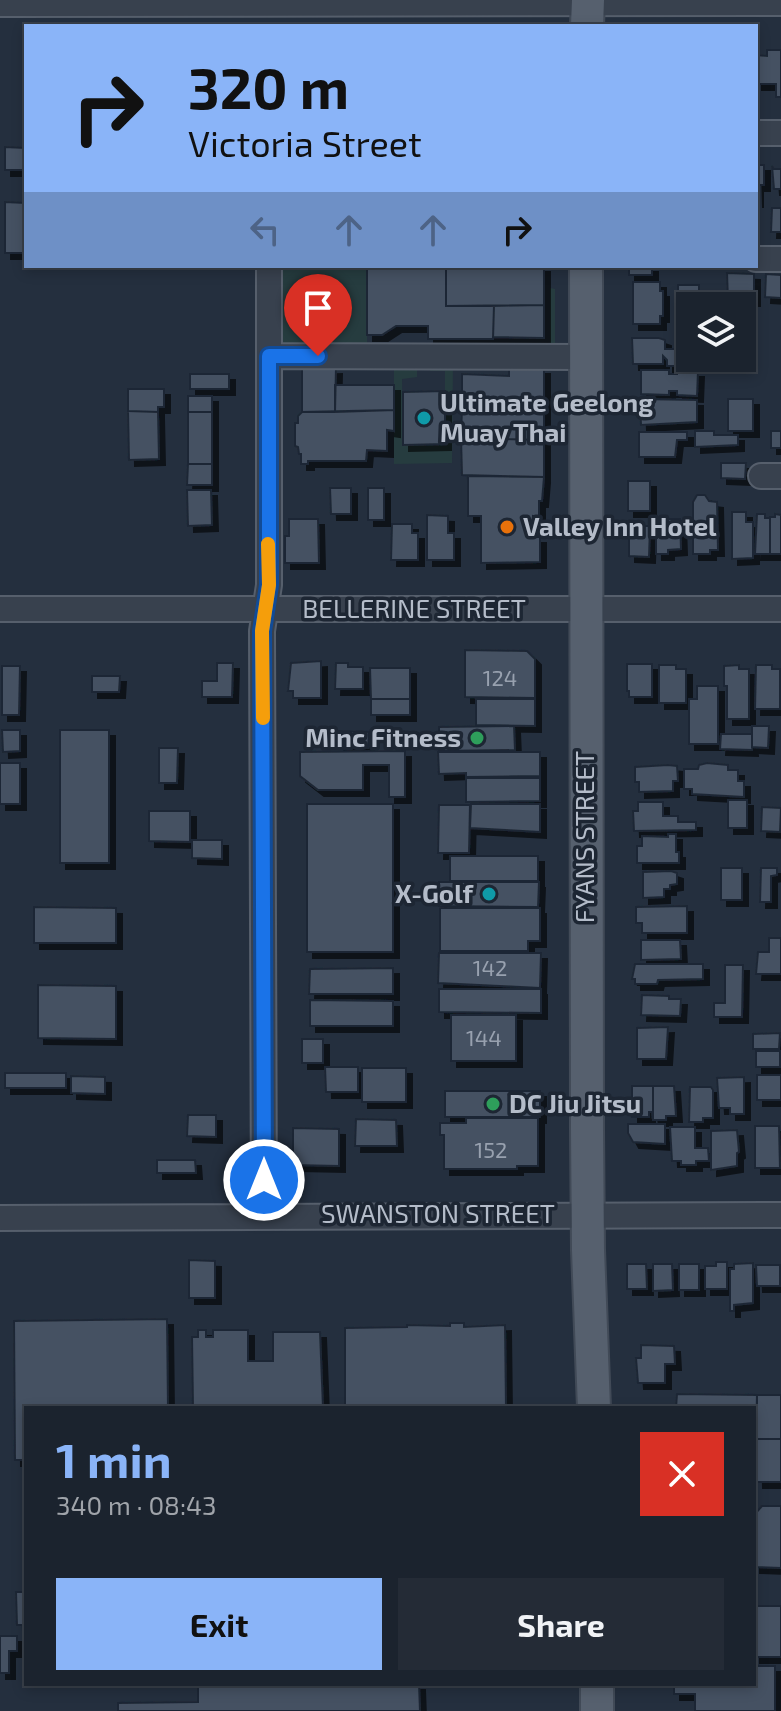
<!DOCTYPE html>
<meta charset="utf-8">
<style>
:root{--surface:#1b232e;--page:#242b36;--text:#f1f3f6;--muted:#a0a4aa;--line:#39404a;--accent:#8ab4f8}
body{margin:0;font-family:"Exo 2",sans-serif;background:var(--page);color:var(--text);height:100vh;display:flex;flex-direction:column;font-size:30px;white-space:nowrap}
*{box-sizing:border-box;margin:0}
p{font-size:26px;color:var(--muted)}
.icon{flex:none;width:44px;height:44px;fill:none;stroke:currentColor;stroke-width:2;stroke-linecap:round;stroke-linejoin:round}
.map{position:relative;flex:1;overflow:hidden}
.panel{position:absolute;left:24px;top:1406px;width:732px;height:280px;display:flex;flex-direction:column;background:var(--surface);border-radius:0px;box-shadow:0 4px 12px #0003,0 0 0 2px var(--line)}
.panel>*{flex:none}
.hud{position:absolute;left:24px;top:24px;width:734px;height:244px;border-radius:0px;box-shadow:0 4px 12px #0003,0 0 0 2px var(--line);background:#8ab4f8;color:#111;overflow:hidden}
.fabs{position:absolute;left:676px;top:292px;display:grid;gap:16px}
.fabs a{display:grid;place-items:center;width:80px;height:80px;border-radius:0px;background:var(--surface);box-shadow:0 4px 12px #0003,0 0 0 2px var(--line);font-size:40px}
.pin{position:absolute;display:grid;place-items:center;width:68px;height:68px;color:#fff;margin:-82px -34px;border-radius:50% 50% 50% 0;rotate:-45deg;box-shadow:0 0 8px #0007}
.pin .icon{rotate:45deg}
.me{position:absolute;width:88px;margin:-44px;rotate:0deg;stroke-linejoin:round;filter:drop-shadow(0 0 6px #0008)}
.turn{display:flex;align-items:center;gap:28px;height:168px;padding:0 32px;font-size:36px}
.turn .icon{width:104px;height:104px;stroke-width:2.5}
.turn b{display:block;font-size:56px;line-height:68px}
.lanes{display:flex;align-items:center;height:76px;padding:0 32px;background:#0003;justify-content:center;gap:40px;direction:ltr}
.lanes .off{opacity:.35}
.round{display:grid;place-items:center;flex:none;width:84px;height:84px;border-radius:0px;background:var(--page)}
.head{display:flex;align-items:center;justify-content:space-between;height:136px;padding:0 32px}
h1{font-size:48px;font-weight:700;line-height:60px;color:var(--accent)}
.cta{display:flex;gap:16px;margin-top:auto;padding:16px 32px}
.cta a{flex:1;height:92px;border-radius:0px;background:var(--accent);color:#111;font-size:32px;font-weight:700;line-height:92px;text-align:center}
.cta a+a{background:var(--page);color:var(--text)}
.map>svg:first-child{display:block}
.green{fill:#263c3f}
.building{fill:#455162;stroke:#1f2835;stroke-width:2;filter:url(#shadow)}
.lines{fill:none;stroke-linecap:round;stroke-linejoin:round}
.minor-casing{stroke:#565f6c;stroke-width:28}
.major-casing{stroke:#414a57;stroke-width:36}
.minor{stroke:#38414e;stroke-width:24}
.major{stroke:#56606e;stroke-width:32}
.route-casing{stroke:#114b97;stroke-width:20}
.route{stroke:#1a73e8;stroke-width:14}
.slow{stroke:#f59e0b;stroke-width:14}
.culture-dot{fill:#0f9aa8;stroke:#1d2633;stroke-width:3}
.food-dot{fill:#e8710a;stroke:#1d2633;stroke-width:3}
.leisure-dot{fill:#2e9e5b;stroke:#1d2633;stroke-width:3}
.labels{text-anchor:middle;stroke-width:7;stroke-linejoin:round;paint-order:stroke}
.number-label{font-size:22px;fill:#98a1af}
.poi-label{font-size:26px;font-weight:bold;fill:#b4bcc9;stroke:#1d2633;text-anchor:start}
.street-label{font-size:26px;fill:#b4bcc9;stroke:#1d2633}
</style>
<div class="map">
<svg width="781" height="1711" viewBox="0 0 781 1711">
<defs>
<filter id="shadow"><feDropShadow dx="6" dy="6" stdDeviation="0" flood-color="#0009"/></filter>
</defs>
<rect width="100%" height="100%" fill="#242f3e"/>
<path class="green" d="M 282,266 L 367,266 L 367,348 L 277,345 L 277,282 L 282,281 Z
M 550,288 L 555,289 L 555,351 L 550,351 Z
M 432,362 L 453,362 L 452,463 L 394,464 L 394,368 L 417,366 L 417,377 L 402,379 L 403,444 L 445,444 L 445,371 L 430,371 Z"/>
<path class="building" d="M 767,50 L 781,50 L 781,97 L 776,97 L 776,84 L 756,84 L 756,55 L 767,56 Z
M 5,147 L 26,148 L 26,170 L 5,170 Z
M 756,165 L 764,165 L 764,185 L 757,185 L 757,202 Z
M 772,166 L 774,169 L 781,169 L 781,189 L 774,189 Z
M 5,202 L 26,203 L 26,253 L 5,253 Z
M 772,208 L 781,208 L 781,232 L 771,232 Z
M 367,266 L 446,266 L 446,306 L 494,306 L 493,339 L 428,339 L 428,326 L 396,326 L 382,335 L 367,335 Z
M 446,266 L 544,266 L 544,305 L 446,306 Z
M 629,266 L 652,266 L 652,275 L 629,275 Z
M 727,273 L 754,274 L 754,300 L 728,300 Z
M 766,274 L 781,275 L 781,298 L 765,297 Z
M 633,282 L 660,282 L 660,291 L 663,291 L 663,316 L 660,316 L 660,324 L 633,324 Z
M 678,285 L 699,285 L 699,299 L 712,299 L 712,306 L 690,306 L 690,327 L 678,327 Z
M 544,305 L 544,338 L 493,337 L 494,306 Z
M 632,338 L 659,338 L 665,340 L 665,349 L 683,349 L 683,366 L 667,366 L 667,360 L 663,356 L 663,364 L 633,364 Z
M 336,368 L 335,412 L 302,412 L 302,369 Z
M 509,368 L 544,368 L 544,408 L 462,407 L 462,374 L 509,376 Z
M 641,370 L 669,370 L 669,374 L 677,374 L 677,371 L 698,371 L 697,396 L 677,395 L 677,391 L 669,391 L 669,395 L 641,394 Z
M 190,374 L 229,374 L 229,389 L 190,389 Z
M 335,385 L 394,385 L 394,410 L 335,412 Z
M 128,389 L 164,389 L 164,407 L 158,407 L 158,412 L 128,411 Z
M 445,391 L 445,444 L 403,445 L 403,392 Z
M 188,396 L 212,396 L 212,412 L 188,412 Z
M 640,399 L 697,400 L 697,422 L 641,425 Z
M 728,399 L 753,399 L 753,431 L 728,431 Z
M 462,407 L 544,408 L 544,440 L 461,438 Z
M 394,410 L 394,431 L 387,430 L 387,451 L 367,450 L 366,461 L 308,461 L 308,464 L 301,464 L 301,454 L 299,454 L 298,447 L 295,446 L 295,423 L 298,423 L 298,416 L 302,412 Z
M 128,411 L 158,412 L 159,459 L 129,460 Z
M 188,412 L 212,412 L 212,464 L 188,464 Z
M 695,431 L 714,431 L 714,435 L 738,435 L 738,445 L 695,447 Z
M 771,431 L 781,431 L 781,448 L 771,448 Z
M 639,432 L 687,432 L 687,440 L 677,440 L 675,457 L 639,457 Z
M 461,438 L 544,440 L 544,477 L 462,475 Z
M 721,463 L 746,463 L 745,479 L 721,478 Z
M 188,464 L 212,464 L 212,485 L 187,485 Z
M 468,476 L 544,477 L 542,501 L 539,501 L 539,517 L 533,516 L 534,537 L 540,537 L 540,562 L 481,563 L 481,516 L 468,516 Z
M 628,481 L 650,481 L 650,511 L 628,511 Z
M 330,488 L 351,488 L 351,514 L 331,514 Z
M 368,488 L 384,488 L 384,520 L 368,520 Z
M 187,490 L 211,490 L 212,525 L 188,526 Z
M 697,495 L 705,495 L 709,501 L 717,502 L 718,550 L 710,550 L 710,554 L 693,554 L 693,502 Z
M 732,512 L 746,512 L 746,522 L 753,522 L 753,558 L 732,559 Z
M 757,514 L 765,514 L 765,518 L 770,518 L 770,554 L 755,554 Z
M 775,514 L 781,515 L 781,554 L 770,554 L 770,517 L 775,517 Z
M 427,515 L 448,516 L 448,533 L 454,533 L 454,560 L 427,560 Z
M 289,519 L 318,519 L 319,563 L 285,563 L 285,536 L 289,536 Z
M 656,519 L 680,519 L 681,549 L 668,550 L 668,554 L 656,554 Z
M 392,524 L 412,524 L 412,533 L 418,533 L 418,560 L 391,560 Z
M 629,526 L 650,526 L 649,557 L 629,556 Z
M 465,650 L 527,651 L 535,659 L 535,698 L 465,697 Z
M 321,661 L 321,698 L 293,698 L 293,691 L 288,691 L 291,663 Z
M 217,663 L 233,663 L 232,697 L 202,697 L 202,681 L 217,681 Z
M 336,663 L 348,663 L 348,667 L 363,667 L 363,689 L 335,689 Z
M 627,664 L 652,664 L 652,697 L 629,697 L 629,691 L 627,691 Z
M 659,665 L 676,665 L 676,669 L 686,669 L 686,703 L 659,703 Z
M 739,665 L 739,669 L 749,669 L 749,719 L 727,719 L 727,686 L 724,686 L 724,666 Z
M 756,665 L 772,665 L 772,669 L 780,669 L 780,709 L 755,709 Z
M 2,666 L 20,666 L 19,715 L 2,715 Z
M 370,668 L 410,668 L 410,699 L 371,699 Z
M 92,676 L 120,676 L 119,692 L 92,692 Z
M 697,686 L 718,686 L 718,744 L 689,744 L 689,699 L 697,699 Z
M 371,699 L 410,699 L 410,715 L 371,715 Z
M 476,699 L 535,699 L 535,726 L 476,725 Z
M 514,726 L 515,750 L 439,751 L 439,727 Z
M 752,726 L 769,726 L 768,748 L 752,747 Z
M 2,730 L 20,730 L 20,751 L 3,752 Z
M 60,730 L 109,730 L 109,863 L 60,863 Z
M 339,731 L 369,732 L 368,748 L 338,747 Z
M 721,734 L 752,734 L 752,750 L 720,749 Z
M 159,748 L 178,748 L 177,783 L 159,783 Z
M 405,751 L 405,797 L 389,797 L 389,765 L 363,765 L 363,790 L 318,790 L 300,776 L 300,752 Z
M 438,752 L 540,752 L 540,776 L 466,777 L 466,773 L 439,774 Z
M 0,763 L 20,763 L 20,804 L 0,804 Z
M 707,763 L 728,765 L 728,770 L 738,770 L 738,781 L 744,781 L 744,797 L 692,794 L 692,789 L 684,789 L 684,769 L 698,769 L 699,765 Z
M 668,765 L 677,766 L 678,781 L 673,781 L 673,791 L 639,792 L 639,782 L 635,782 L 635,767 Z
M 466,778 L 540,778 L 540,801 L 466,802 Z
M 728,800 L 747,800 L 747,828 L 728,828 Z
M 638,802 L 663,802 L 663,816 L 678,816 L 678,822 L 696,822 L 696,830 L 634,831 L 633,811 L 638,811 Z
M 307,804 L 393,804 L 393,952 L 307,952 Z
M 471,804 L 540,804 L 540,832 L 470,828 Z
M 439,805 L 470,805 L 469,853 L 438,853 Z
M 762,807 L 781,808 L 780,832 L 761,831 Z
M 149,811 L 190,811 L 190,842 L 149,841 Z
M 668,834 L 676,834 L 676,852 L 679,852 L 679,863 L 637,863 L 637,846 L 642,846 L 642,836 L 668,837 Z
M 192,840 L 222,840 L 222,859 L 192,858 Z
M 450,856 L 538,856 L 538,881 L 450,881 Z
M 721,868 L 742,868 L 742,900 L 721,900 Z
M 761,868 L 777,868 L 777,875 L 771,876 L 771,902 L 760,902 Z
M 671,871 L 677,873 L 677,884 L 670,885 L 670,889 L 664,889 L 664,897 L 643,898 L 643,872 Z
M 439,882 L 539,882 L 538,907 L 439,906 Z
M 687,906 L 687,933 L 642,933 L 642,923 L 636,923 L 636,907 Z
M 34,907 L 116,908 L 116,943 L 34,943 Z
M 440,908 L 540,908 L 540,941 L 528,941 L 528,951 L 440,951 Z
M 769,938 L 781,938 L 781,974 L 756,974 L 758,952 L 769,952 Z
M 641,940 L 680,940 L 681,959 L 641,960 Z
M 439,953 L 541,953 L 540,988 L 438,983 Z
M 635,964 L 703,964 L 703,979 L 658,980 L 657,984 L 635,984 L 635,979 L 632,979 Z
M 725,965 L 743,965 L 742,1017 L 714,1017 L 714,1003 L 725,1003 Z
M 393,968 L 393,994 L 309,994 L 310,969 Z
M 38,985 L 116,986 L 116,1039 L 38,1038 Z
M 439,989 L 541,989 L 541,1013 L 439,1012 Z
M 642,995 L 669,996 L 669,999 L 681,999 L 680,1016 L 641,1015 Z
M 310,1000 L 393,1001 L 393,1026 L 310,1026 Z
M 451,1015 L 516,1015 L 516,1061 L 451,1061 Z
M 668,1027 L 666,1059 L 637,1059 L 637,1028 Z
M 780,1033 L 779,1049 L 753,1049 L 753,1034 Z
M 302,1039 L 323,1039 L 323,1063 L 302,1063 Z
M 756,1051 L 780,1051 L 780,1067 L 756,1067 Z
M 325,1067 L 358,1067 L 358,1092 L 326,1092 Z
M 362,1068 L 406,1068 L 406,1102 L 362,1102 Z
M 5,1073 L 66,1073 L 66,1088 L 5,1088 Z
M 757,1075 L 781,1075 L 781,1100 L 757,1100 Z
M 71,1076 L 105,1077 L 105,1094 L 71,1093 Z
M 744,1077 L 744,1114 L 730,1114 L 730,1108 L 719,1108 L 717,1078 Z
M 632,1086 L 653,1086 L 653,1120 L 652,1112 L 649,1112 L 649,1117 L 632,1117 Z
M 653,1086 L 674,1086 L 676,1116 L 666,1116 L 666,1120 L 653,1120 Z
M 690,1087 L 711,1087 L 713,1090 L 713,1118 L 703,1118 L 703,1122 L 689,1122 Z
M 445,1091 L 540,1091 L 540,1117 L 445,1117 Z
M 188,1115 L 216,1115 L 216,1137 L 187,1136 Z
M 466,1118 L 538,1118 L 538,1166 L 517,1166 L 517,1169 L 444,1169 L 444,1135 L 440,1135 L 440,1123 L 466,1123 Z
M 356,1119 L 396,1120 L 397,1146 L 355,1146 Z
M 628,1124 L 665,1124 L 665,1144 L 633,1142 L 628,1133 Z
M 755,1126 L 779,1126 L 780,1168 L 755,1168 Z
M 670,1127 L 695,1127 L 695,1148 L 708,1148 L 709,1161 L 696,1161 L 696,1165 L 681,1165 L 681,1161 L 672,1161 Z
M 293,1128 L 339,1129 L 339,1166 L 293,1165 Z
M 737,1130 L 739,1152 L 737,1153 L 737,1166 L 711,1170 L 711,1131 Z
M 157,1160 L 195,1160 L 196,1173 L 157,1173 Z
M 189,1260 L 215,1261 L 215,1298 L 189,1298 Z
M 716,1262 L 727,1262 L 727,1289 L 705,1289 L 705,1266 L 716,1266 Z
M 753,1263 L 753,1303 L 734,1305 L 734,1311 L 730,1311 L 730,1269 L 734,1269 L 734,1264 Z
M 627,1264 L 646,1264 L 647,1289 L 627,1289 Z
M 653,1264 L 672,1264 L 673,1290 L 653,1291 Z
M 679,1264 L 699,1264 L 699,1290 L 679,1290 Z
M 756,1265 L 780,1265 L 780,1286 L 757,1286 Z
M 167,1319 L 168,1408 L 26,1408 L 26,1460 L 15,1460 L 14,1321 Z
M 450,1323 L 464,1323 L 464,1327 L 505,1325 L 506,1408 L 345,1408 L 345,1328 L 407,1327 L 407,1325 L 450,1326 Z
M 198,1330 L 206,1330 L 206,1337 L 213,1337 L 213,1330 L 248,1330 L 248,1361 L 273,1361 L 273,1332 L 320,1332 L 323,1408 L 193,1408 L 192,1337 L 198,1337 Z
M 641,1345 L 674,1346 L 675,1364 L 665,1364 L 665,1383 L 638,1383 L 636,1358 L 641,1358 Z
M 677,1394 L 757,1395 L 757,1444 L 754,1444 L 754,1408 L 676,1408 Z
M 757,1395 L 781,1395 L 781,1439 L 756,1439 Z
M 756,1439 L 781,1439 L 781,1482 L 757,1482 Z
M 762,1506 L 781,1506 L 781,1568 L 754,1567 L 754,1515 Z
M 16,1592 L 26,1592 L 26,1625 L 17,1625 Z
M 754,1606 L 781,1606 L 781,1657 L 754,1657 Z
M 0,1636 L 17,1636 L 17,1651 L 9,1651 L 9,1673 L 0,1673 Z
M 754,1666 L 775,1666 L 775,1711 L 695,1711 L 695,1694 L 674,1694 L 674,1684 L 754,1684 Z
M 198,1684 L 419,1684 L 420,1711 L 118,1711 L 118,1703 L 198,1702 Z"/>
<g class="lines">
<g class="minor-casing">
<path id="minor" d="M 0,4 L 781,3
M 756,133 L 781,133
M 756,259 L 781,259
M 269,356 L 584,357
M 761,476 L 781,476
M 0,609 L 781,609
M 264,1215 L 262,631 L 269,585 L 269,266
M 0,1218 L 781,1215"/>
</g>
<g class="major-casing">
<path id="major" d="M 587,26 L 588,0
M 586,266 L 587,1130 L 588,1250 L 594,1408
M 597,1684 L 597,1711"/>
</g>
<use href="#minor" class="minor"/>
<use href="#major" class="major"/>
</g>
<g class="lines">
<g class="route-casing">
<path id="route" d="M 264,1180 L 262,631 L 269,585 L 269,356 L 318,356"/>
</g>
<use href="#route" class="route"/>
<path class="slow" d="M 263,718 L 262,631 L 269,585 L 268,544"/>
</g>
<g class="culture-dot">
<circle cx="424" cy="418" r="8"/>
<circle cx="489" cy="894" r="8"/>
</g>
<circle class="food-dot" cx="507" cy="527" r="8"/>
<g class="leisure-dot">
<circle cx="477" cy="738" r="8"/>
<circle cx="493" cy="1104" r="8"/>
</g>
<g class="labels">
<g class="number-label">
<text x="500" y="686">124</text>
<text x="490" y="976">142</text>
<text x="484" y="1046">144</text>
<text x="491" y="1158">152</text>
</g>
<g class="poi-label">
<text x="440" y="412">Ultimate Geelong<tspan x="440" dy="30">Muay Thai</tspan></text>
<text x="523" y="536">Valley Inn Hotel</text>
<text x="461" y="747" text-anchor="end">Minc Fitness</text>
<text x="473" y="903" text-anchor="end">X-Golf</text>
<text x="509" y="1113">DC Jiu Jitsu</text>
</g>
<g class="street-label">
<text x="414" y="618">BELLERINE STREET</text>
<text transform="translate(585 837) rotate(-90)" y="9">FYANS STREET</text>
<text x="438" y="1223">SWANSTON STREET</text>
</g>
</g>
</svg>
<div class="fabs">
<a><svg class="icon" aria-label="layers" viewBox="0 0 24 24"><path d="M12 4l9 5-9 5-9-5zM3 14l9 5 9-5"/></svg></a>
</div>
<div class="pin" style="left:318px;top:356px;background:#d93025"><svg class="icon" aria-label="arrive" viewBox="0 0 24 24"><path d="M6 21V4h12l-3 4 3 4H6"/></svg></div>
<svg class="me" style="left:264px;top:1180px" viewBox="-20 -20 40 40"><circle r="17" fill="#1a73e8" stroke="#fff" stroke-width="3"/><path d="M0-11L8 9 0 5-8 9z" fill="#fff"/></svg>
<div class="hud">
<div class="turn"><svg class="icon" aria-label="right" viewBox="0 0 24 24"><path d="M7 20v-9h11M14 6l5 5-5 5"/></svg><div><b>320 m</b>Victoria Street</div></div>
<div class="lanes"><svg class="icon off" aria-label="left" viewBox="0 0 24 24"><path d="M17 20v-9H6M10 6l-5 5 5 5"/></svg><svg class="icon off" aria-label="ahead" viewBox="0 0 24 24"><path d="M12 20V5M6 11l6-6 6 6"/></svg><svg class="icon off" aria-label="ahead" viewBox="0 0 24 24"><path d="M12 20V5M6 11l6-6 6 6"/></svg><svg class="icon" aria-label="right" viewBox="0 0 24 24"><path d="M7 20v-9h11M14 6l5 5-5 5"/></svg></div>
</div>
<section class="panel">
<div class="head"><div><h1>1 min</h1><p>340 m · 08:43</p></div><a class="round" style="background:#d93025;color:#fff"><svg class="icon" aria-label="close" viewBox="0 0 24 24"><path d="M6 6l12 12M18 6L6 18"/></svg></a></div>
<div class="cta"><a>Exit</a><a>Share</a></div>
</section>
</div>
